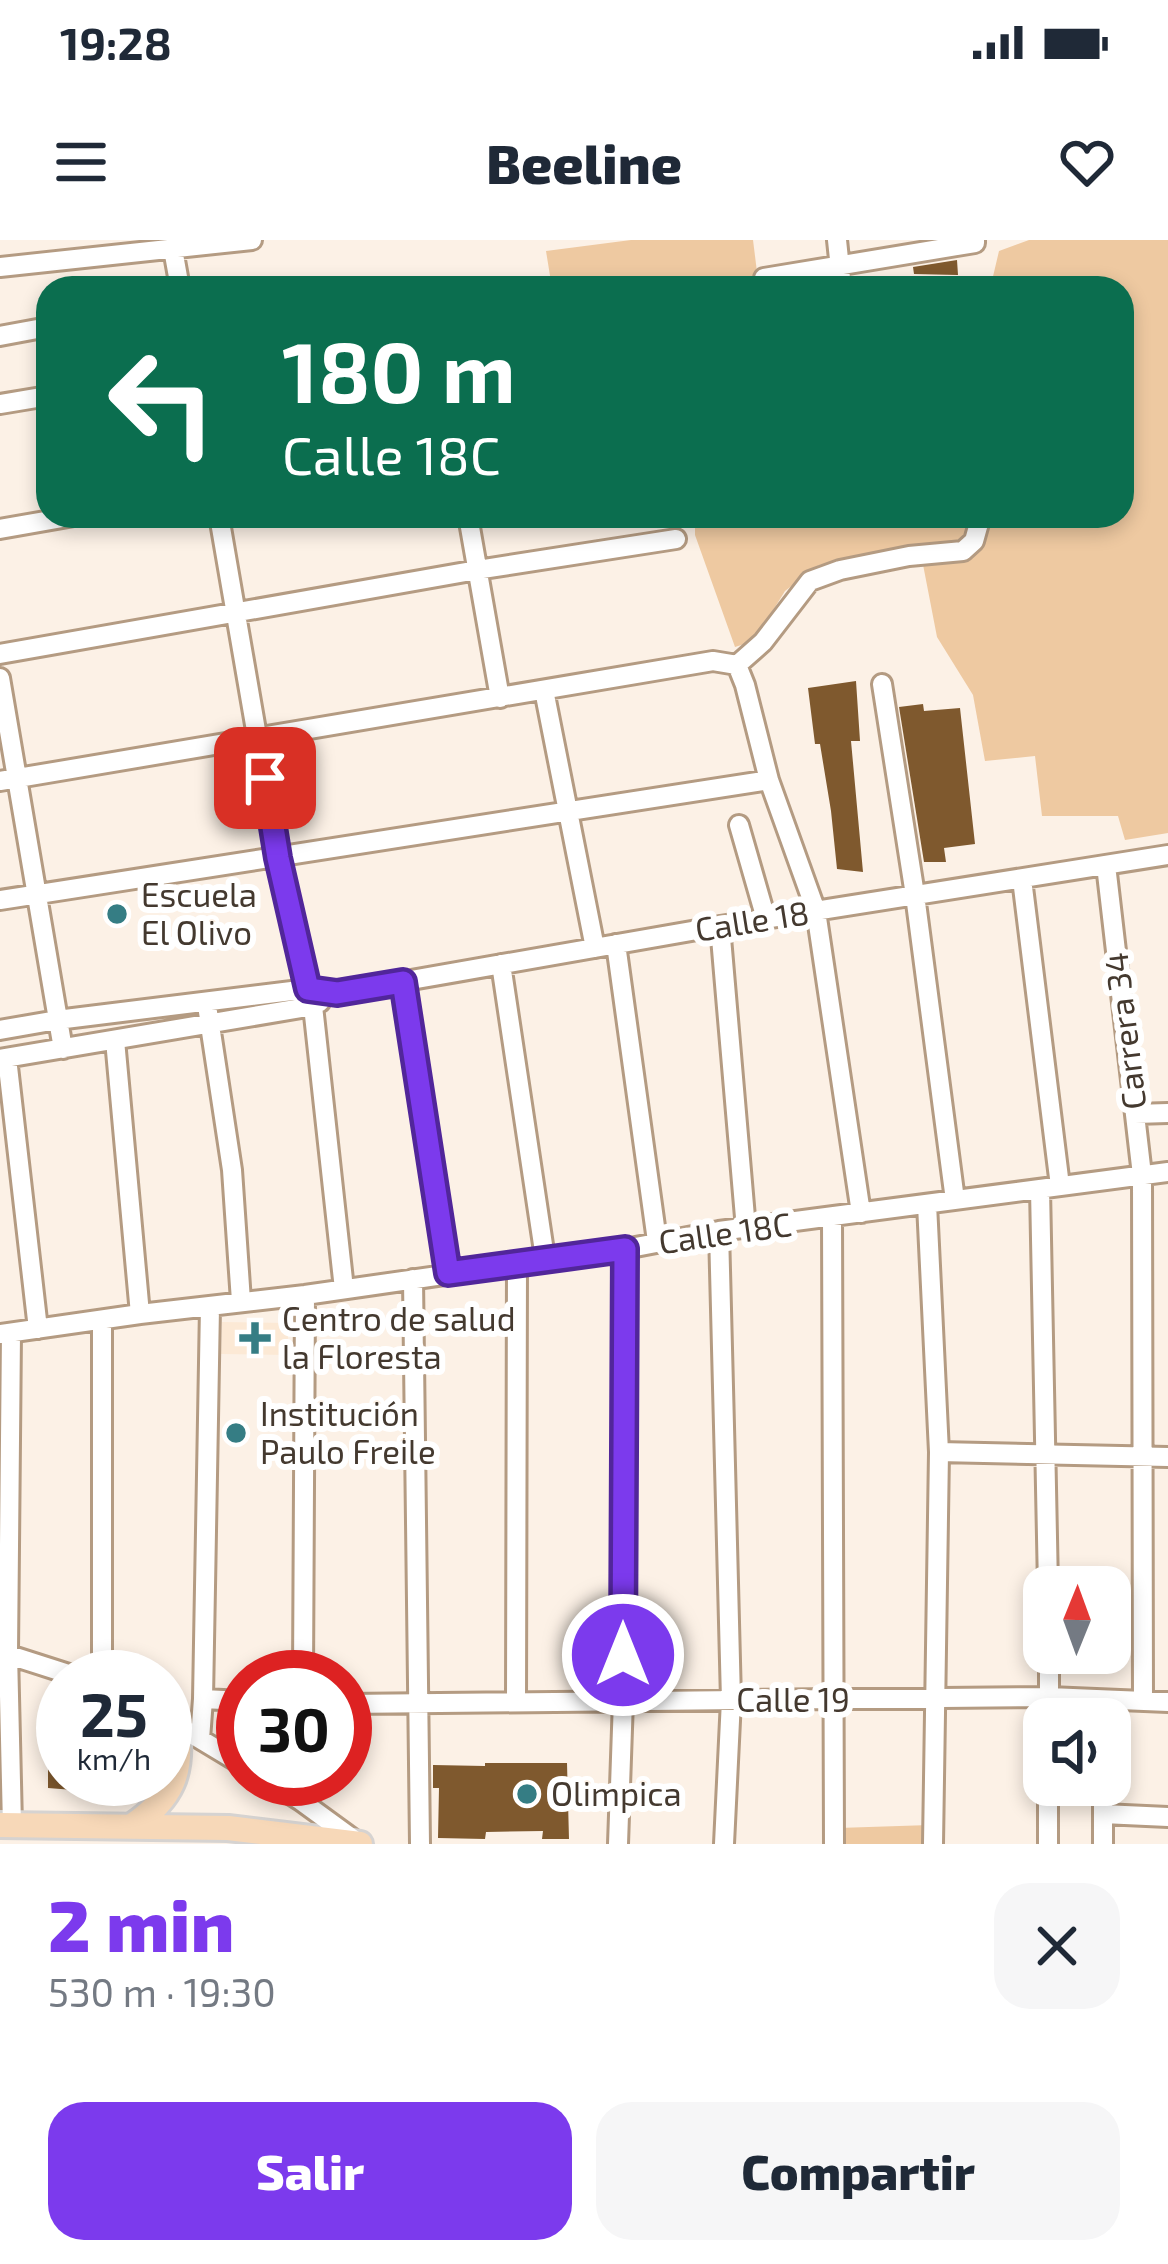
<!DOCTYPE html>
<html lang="es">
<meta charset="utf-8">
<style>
:root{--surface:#fff;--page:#f6f6f7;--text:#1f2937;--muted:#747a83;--accent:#7c3aed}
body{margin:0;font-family:"Exo 2",sans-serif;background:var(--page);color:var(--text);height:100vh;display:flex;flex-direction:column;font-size:45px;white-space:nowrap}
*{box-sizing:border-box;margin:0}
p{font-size:39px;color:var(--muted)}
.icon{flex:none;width:66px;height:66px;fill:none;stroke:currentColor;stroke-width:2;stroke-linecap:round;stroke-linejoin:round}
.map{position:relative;height:1604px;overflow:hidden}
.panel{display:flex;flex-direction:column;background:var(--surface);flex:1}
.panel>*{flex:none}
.top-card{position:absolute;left:36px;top:36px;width:1098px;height:252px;border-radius:36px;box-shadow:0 6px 18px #0003;background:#0b6e4f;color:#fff;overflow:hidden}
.needle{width:78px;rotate:1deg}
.buttons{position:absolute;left:1023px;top:1326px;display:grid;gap:24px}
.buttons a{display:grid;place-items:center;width:108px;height:108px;border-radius:24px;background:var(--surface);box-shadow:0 6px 18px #0003;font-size:60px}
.speed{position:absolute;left:36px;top:1410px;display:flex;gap:24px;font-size:60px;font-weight:700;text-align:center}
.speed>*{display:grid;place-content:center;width:156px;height:156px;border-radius:50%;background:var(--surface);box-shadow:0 6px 18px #0003;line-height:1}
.speed small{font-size:30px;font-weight:400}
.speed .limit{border:18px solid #d22;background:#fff;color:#111}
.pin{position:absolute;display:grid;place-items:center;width:102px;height:102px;color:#fff;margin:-51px;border-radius:24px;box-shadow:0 6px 18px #0006}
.me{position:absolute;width:132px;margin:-66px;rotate:0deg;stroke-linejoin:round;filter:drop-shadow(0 0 9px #0008)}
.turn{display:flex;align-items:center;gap:42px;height:252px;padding:0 48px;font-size:54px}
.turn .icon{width:156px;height:156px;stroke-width:2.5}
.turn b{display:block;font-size:84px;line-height:102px}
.round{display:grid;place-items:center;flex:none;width:126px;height:126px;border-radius:36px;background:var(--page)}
.head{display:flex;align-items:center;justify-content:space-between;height:204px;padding:0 48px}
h1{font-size:72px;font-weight:800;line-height:90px;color:var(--accent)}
.button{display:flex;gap:24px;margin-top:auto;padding:24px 48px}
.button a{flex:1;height:138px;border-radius:36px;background:var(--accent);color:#fff;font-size:48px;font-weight:800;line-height:138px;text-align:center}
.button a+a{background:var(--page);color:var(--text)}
.status{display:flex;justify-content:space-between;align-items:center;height:84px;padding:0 60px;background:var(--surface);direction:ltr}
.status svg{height:33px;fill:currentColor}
header{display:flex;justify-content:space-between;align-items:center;height:156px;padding:0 48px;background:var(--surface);font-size:54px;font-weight:800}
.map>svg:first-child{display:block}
.built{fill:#fce9d5}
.green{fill:#eec9a1}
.building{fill:#7f592e}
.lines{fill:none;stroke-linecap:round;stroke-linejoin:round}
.minor-casing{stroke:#b49b82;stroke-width:24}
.major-casing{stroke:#d6d3d1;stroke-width:30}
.minor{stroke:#fff;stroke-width:18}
.major{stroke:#f7d8b8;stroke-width:24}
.route-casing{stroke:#51269a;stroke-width:30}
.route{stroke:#7c3aed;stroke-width:21}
.poi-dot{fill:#357d84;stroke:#fff;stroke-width:4.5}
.labels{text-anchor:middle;stroke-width:12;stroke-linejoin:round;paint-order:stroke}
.poi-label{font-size:33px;fill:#44392f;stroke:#fff;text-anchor:start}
.street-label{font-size:33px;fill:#44392f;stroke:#fff}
</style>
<div class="status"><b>19:28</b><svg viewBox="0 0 49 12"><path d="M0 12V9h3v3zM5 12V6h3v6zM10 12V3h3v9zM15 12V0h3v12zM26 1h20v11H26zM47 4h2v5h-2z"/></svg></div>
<header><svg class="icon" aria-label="menu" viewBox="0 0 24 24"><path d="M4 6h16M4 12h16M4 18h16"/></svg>Beeline<svg class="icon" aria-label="heart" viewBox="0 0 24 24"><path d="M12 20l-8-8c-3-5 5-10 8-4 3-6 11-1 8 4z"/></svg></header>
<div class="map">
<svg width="1168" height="1604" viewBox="0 0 1168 1604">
<rect width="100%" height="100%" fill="#fcf1e6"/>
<path class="built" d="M 222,1082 L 288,1083 L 288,1115 L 221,1114 Z"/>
<path class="green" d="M 631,0 L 753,0 L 759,48 L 552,48 L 546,11 Z
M 1029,0 L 1168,0 L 1168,593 L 1125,600 L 1118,576 L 1042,576 L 1035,516 L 985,521 L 973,455 L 937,397 L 920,309 L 819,325 L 785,351 L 754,401 L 735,407 L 695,295 L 695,276 L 1122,276 L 1122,48 L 926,48 L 991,45 L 999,11 Z
M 930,1585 L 931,1604 L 838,1604 L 838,1588 Z"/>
<path class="building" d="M 957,20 L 958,35 L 914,34 L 913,27 Z
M 856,441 L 860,501 L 851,501 L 863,632 L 837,629 L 831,571 L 820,504 L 815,504 L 808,448 Z
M 923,464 L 924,471 L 960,468 L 975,604 L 944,608 L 946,622 L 924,622 L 899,467 Z
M 48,1470 L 63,1471 L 63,1539 L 86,1539 L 86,1551 L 48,1548 Z
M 485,1523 L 567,1523 L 569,1599 L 542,1599 L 543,1591 L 486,1592 L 485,1599 L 438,1598 L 439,1548 L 433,1548 L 433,1525 L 485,1526 Z"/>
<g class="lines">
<g class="minor-casing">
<path id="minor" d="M 837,0 L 842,48
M 173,9 L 180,48
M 0,27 L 252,0
M 764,38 L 975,3 L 975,0
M 0,96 L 48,87
M 0,164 L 48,156
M 219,276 L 278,618 L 313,766 L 344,1049
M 468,276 L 500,458
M 0,289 L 74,276
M 0,414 L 477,330 L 676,299
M 737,425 L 745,445 L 769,540 L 816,671 L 861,973
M 737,425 L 763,402 L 810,341 L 840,330 L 909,316 L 963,311 L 974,301 L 981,276
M 0,438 L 63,809
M 882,444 L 915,655 L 955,960
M 544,450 L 595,708
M 0,541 L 713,421 L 737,425
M 739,585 L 766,679
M 1106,625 L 1142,935 L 1143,1461
M 1022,639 L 1060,946
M 0,660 L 769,540
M 720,686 L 746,989
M 616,704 L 657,1001
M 501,724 L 545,1018
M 403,742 L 448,1033
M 208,772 L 232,930 L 241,1061
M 0,790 L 57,780 L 308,749 L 337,753 L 720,686 L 1168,615
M 115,800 L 140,1074
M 7,818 L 38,1089
M 0,819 L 313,766 L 320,762
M 1135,874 L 1168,873
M 1040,949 L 1048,1347
M 927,964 L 939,1212 L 933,1604
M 832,978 L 834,1604
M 719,991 L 731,1460 L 724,1604
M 413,1039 L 420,1604
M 11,1093 L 8,1413 L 12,1585
M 0,1094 L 140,1074 L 305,1055 L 625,1009 L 719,991 L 1168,932
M 939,1212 L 1168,1217
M 0,1412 L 78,1437
M 1049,1413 L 1049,1479
M 102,1437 L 102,1081
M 303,1437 L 305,1055
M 203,1459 L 210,1067
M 516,1462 L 517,1023
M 345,1464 L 1049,1457 L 1168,1462
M 165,1478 L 243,1525
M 200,1499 L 203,1459 L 243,1461
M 266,1539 L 301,1561 L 360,1604
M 1103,1574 L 1168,1577
M 618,1604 L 623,1460 L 625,1009
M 1048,1604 L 1048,1545
M 1103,1604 L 1103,1545"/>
</g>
<g class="major-casing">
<path id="major" d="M 0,1585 L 228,1588 L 360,1604
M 132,1586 C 172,1559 184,1532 176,1484"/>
</g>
<use href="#minor" class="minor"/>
<use href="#major" class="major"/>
</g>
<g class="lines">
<g class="route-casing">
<path id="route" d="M 265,538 L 278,618 L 308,749 L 337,753 L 403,742 L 448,1033 L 625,1009 L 623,1415"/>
</g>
<use href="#route" class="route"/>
</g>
<g class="poi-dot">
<circle cx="117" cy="674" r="12"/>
<path d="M249 1080h12v12h12v12h-12v12h-12v-12h-12v-12h12z"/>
<circle cx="236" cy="1193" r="12"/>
<circle cx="527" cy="1554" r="12"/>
</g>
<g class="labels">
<g class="poi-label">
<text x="141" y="667">Escuela<tspan x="141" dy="38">El Olivo</tspan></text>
<text x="282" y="1091">Centro de salud<tspan x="282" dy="38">la Floresta</tspan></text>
<text x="260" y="1186">Institución<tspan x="260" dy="38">Paulo Freile</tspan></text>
<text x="551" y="1566">Olimpica</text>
</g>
<g class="street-label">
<text transform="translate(752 681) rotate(-9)" y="12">Calle 18</text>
<text transform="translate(1125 791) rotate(-97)" y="12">Carrera 34</text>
<text transform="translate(725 993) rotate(-8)" y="12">Calle 18C</text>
<text x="793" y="1472">Calle 19</text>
</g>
</g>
</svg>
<div class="buttons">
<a><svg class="needle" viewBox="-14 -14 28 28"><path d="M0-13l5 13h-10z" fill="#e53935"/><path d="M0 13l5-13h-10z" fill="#747a83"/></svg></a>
<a><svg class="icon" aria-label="sound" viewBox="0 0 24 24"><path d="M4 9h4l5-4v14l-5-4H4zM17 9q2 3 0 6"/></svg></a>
</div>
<div class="speed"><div>25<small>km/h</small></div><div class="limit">30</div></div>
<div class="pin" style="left:265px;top:538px;background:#d93025"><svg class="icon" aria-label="arrive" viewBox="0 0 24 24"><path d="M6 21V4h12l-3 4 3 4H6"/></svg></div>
<svg class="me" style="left:623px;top:1415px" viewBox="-20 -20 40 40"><circle r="17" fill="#7c3aed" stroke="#fff" stroke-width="3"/><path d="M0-11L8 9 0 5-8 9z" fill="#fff"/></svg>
<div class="top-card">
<div class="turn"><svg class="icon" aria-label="left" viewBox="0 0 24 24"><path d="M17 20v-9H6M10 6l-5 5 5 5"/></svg><div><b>180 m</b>Calle 18C</div></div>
</div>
</div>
<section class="panel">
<div class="head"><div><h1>2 min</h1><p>530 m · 19:30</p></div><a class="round"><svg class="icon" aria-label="close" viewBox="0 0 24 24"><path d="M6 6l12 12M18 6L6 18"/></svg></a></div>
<div class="button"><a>Salir</a><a>Compartir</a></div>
</section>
